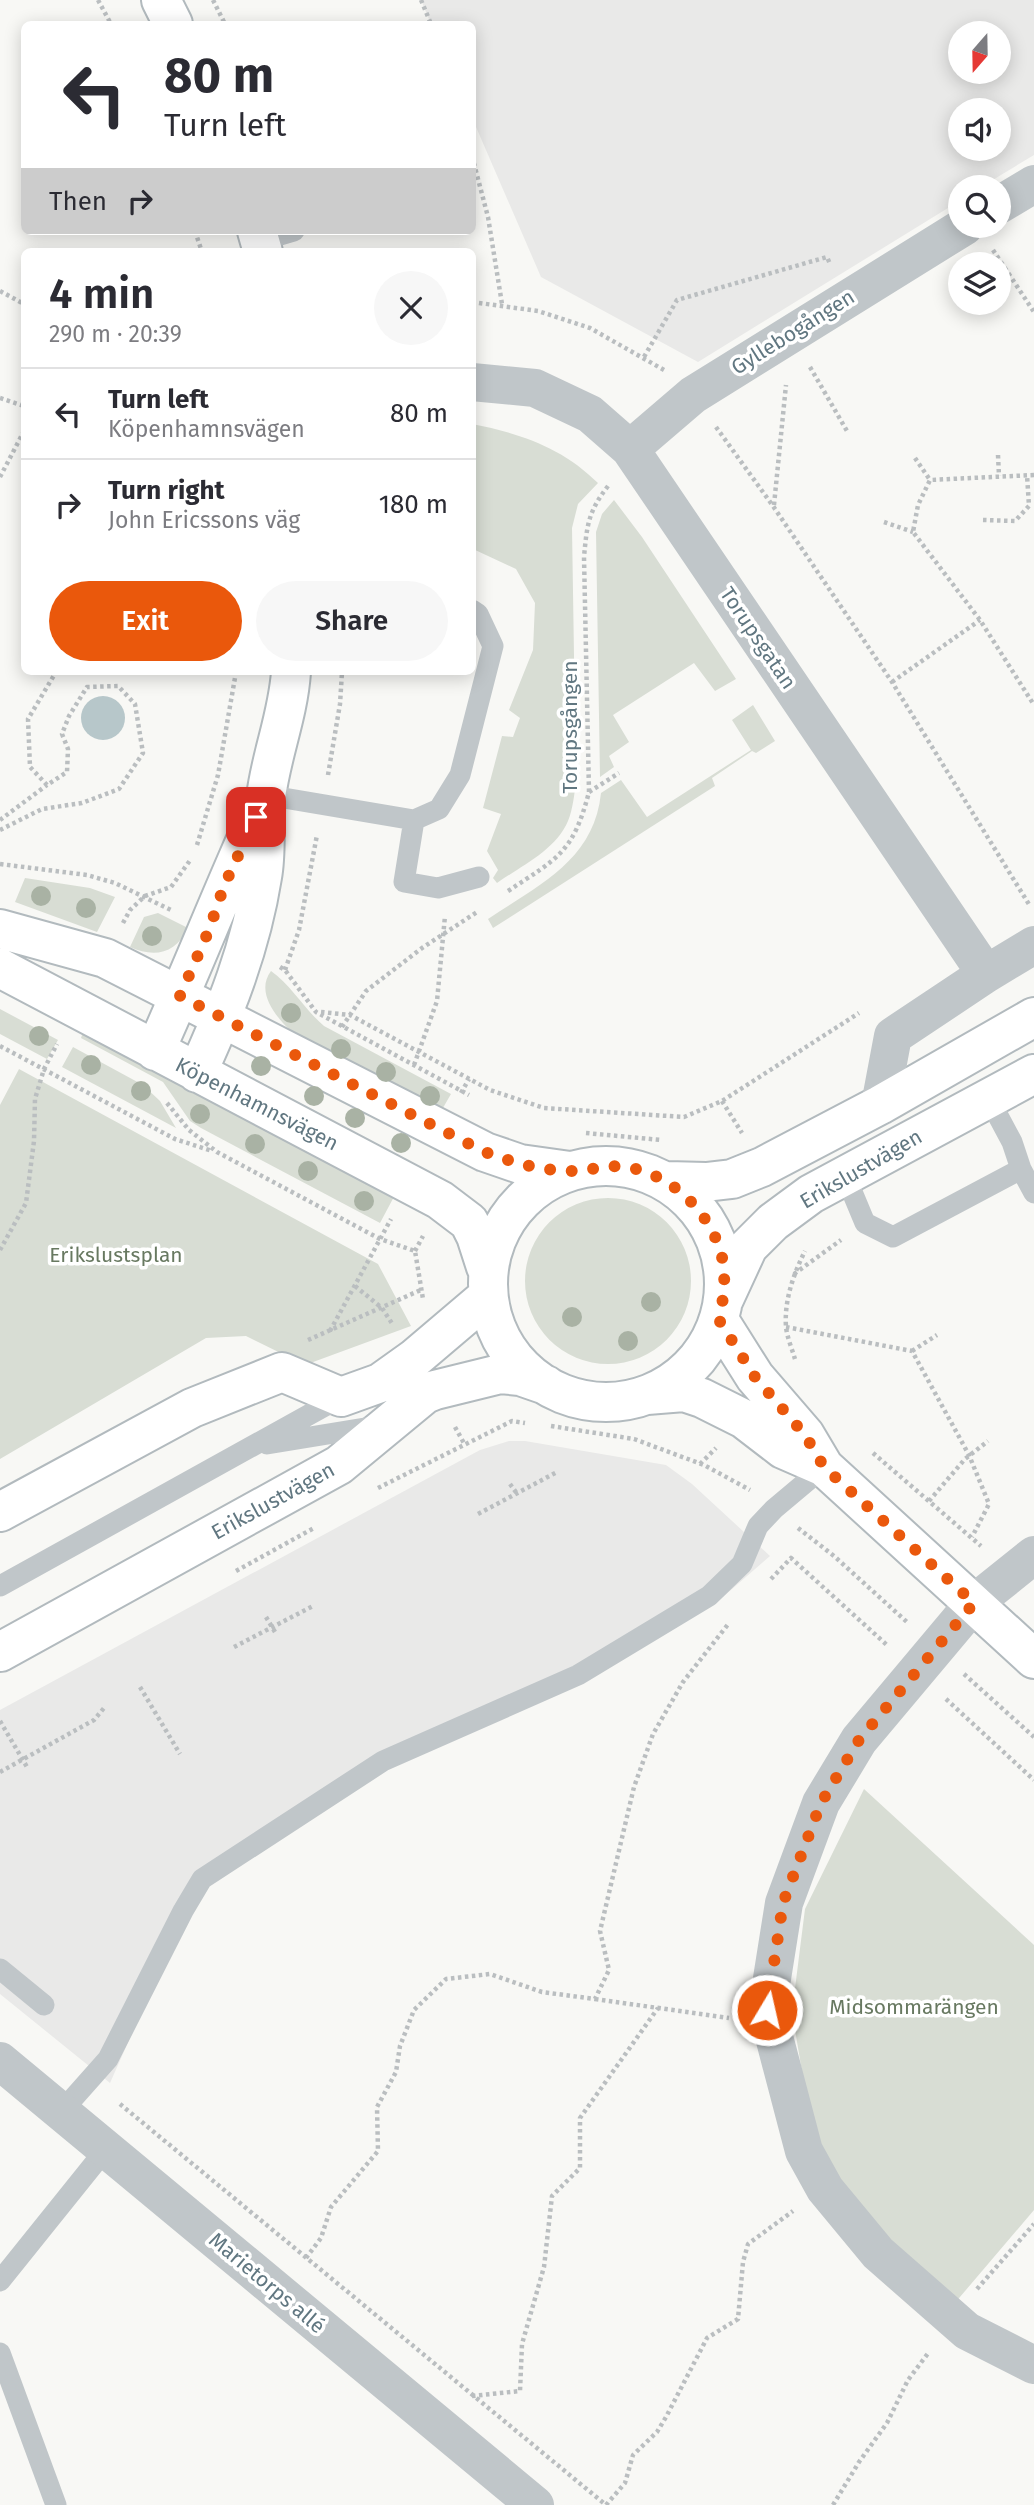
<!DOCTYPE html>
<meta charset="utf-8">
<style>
:root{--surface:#fff;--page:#f7f7f7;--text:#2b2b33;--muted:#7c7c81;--line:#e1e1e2;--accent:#ea580c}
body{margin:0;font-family:"Fira Sans",sans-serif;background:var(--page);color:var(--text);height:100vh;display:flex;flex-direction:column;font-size:26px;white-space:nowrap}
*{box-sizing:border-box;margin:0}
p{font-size:23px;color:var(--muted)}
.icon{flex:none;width:38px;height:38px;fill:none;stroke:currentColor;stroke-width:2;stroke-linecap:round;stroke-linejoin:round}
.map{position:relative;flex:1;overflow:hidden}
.panel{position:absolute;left:21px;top:248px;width:455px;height:427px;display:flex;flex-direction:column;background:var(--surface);border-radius:10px;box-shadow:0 4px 18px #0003}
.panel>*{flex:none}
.guide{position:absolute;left:21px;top:21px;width:455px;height:214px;border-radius:10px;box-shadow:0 4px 18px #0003;background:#fff;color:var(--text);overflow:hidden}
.needle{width:46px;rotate:200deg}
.controls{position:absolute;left:948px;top:21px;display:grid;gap:14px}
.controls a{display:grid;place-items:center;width:63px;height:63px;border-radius:50%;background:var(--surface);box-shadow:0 4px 18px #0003;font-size:35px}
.pin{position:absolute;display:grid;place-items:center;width:60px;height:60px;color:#fff;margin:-30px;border-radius:14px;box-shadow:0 4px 10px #0006}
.me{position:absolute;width:77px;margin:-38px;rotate:9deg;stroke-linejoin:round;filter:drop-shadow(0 0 5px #0008)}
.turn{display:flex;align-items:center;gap:24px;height:147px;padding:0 28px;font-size:32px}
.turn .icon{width:91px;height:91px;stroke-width:2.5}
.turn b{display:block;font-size:49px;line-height:60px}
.then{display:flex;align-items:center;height:66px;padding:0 28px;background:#0003;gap:14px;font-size:26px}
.round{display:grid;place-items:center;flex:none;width:74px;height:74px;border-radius:37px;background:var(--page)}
.summary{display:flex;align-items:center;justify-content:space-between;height:119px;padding:0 28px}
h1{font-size:42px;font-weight:600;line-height:52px}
.button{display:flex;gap:14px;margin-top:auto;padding:14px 28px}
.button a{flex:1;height:80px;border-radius:42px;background:var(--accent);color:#fff;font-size:28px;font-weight:600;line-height:80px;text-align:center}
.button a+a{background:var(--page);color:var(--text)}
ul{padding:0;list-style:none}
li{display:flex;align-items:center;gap:21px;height:91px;padding:0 28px;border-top:2px solid var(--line)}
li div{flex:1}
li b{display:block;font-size:26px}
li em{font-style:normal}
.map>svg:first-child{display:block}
.built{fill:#e9e9e8;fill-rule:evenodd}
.green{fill:#d8ddd4}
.water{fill:#b7c7ca}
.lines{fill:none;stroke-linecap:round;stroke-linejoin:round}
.secondary-casing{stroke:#b2babe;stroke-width:42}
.path{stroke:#babec0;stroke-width:4.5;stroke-dasharray:3.5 3.5;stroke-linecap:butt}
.lane{stroke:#c0c6c9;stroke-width:21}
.street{stroke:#c0c6c9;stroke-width:38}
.secondary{stroke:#fff;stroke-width:38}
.tree{fill:#a9b2a4}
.route{stroke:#ea580c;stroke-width:12;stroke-dasharray:0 21.6}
.labels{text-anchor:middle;stroke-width:7;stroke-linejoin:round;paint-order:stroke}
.street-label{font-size:21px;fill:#617781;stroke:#fff}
.park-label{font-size:21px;fill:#687961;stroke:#fff}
</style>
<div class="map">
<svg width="1034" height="2505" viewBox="0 0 1034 2505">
<rect width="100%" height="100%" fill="#f8f8f5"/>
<path class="built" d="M 421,0 L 1034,0 L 1034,155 L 981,187 L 961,187 L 961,200 L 698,362 L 541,277 L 473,120 L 472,24 L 431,24 ZM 961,33 L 999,33 L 999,72 L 961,72 ZM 961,110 L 999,110 L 999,149 L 961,149 Z
M 509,1441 L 525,1441 L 666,1465 L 692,1484 L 770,1556 L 716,1603 L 353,1785 L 206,1881 L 173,1941 L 110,2083 L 0,1994 L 0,1710 L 480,1450 Z"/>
<path class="green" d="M 472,424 C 520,433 563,448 598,483 L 578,504 L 572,528 L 576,783 C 574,795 573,809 568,821 C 556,850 521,866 497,883 L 493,878 L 498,870 L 487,851 L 501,814 L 483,808 L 502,736 L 513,737 L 520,718 L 509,710 L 533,650 L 535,603 L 516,569 L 473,549 Z
M 614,500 L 642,537 L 736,679 L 715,691 L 694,663 L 613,715 L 629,742 L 609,756 L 614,767 L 600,777 L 596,532 L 602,514 Z
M 753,705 L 775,741 L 756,753 L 752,751 L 712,778 L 715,786 L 493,928 L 488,919 C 538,885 594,861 601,793 L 621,780 L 647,817 L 751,750 L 732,720 Z
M 25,878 L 90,888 L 115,897 L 97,932 L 15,902 Z
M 158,913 L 188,928 C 176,954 154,958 130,947 L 144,917 Z
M 271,971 C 292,986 304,1009 324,1026 L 451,1094 L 440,1113 L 299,1038 C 282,1024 253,995 271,971 Z
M 0,1009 L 58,1040 L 47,1059 L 0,1034 Z
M 84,1029 L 396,1193 L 380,1223 L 201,1128 L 190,1121 L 163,1082 L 81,1038 Z
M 73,1047 L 143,1085 L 160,1101 L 176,1128 L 62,1067 Z
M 19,1069 L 378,1264 L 411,1326 L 305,1365 L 246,1336 L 206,1338 L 0,1459 L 0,1105 Z
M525 1281a83 83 0 1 1 166 0a83 83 0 1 1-166 0Z
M 864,1789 L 1034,1945 L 1034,2210 L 954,2304 L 883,2241 L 814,2143 L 792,2012 L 805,1909 Z"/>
<path class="water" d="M81 718a22 22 0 1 1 44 0a22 22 0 1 1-44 0Z"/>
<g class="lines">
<g class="secondary-casing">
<path id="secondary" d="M 161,0 L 173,24
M 257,231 L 263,252
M 0,929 L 105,958 L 485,1152 L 520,1164 L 570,1171
M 0,968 L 440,1200 L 469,1222 L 476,1236 L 486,1267
M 155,1051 C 191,972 222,892 258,813
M 197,1073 C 226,1010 251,946 262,877 C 267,851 263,823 266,797 C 271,755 288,716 291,672
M488 1284a118 118 0 1 1 236 0a118 118 0 1 1-236 0Z
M 667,1181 L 706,1182 L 732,1179 L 762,1167 L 880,1105 L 1034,1017
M 724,1299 L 748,1247 L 773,1222 L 811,1194 L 1034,1074
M 719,1320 L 755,1377 L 805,1435 L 824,1467 L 1034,1659
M 647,1395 L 684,1392 L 702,1398 L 744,1419 L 783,1449 L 822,1466
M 0,1512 L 192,1408 L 282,1372 L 341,1397 L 380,1383 L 415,1358 L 488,1296
M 0,1652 L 339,1465 L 425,1394 L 435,1390 L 500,1374 L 520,1376 L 546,1385"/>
</g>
<path class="path" d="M 98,0 L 111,24
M 213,0 L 225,24
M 421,0 L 431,24
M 472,156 L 488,217 L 502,304
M 195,231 L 202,252
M 993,250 L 1034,312
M 0,291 L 24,304
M 472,302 L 538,311 L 590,328 L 664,370
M 644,357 L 677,300 L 827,257 L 830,264
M 810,367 L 847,431
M 0,398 L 24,406
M 716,427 L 773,506 L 892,682 L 1030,906
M 998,455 L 999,476
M 915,458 L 930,480
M 1034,475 L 930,480 L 918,505 L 913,532 L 980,620 L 1034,705
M 0,477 L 24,431
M 774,505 L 786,385
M 983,520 L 1015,521 L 1029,506 L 1027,475
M 884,522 L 913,532
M 892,682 L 980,620
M 328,775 L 340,704 L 342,672
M 589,792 L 619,773
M 0,820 L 47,785
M 0,830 L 42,809 L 82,803 L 119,789 L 143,753 L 135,704 L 118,686 L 87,687 L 69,716 L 62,734 L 68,749 L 67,772 L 47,785 L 30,767 L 28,719 L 56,672
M 197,845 L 218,775 L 236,672
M 0,864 L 87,875 L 115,883 L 173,911
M 508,891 C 558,858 573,853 589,792 L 584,557 C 587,525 588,512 608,486
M 123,923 L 130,910 L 145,896 L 171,887 L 191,859
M 280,967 L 285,970 L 316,1012 L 469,1095
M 285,970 L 299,930 L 317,835
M 321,1012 L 350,1015 L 490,1090 L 544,1108 L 684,1117 L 722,1101 L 859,1013
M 342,1027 L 366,991 L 422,948 L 477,912
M 0,1046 L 175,1139 L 212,1151
M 414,1065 L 437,1001 L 445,916
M 461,1093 L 469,1079
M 722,1101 L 742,1133
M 167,1103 L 189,1130 L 217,1152 L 380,1239 L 415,1251 L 423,1299
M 586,1133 L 661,1140
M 0,1250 L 26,1203 L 34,1141 L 35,1099 L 44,1069 L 57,1044
M 415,1251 L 423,1236
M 794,1274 L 841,1240
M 355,1286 L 382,1308 L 393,1325
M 786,1327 L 912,1351 L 969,1455 L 989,1504 L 972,1537
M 330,1331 L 391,1219
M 308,1340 L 423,1289
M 912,1351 L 937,1335
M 795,1359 C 792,1349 787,1337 786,1327 C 784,1300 794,1273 805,1251
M 551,1426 L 634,1439 L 704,1465 L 750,1490
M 455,1427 L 465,1445
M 873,1453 L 981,1546
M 700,1464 L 716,1448
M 510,1484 L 518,1495
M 378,1488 L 512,1421 L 525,1423
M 929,1501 L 965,1459 L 988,1441
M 478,1514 L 557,1472
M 798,1528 L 834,1556 L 908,1623
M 236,1571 L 314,1528
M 771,1579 L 791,1558 L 888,1646
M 266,1617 L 275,1632
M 234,1647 L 313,1606
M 964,1674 L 1034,1737
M 140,1687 L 180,1754
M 946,1699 L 1034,1780
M 0,1721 L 27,1767
M 0,1772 L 94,1720 L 104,1708
M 595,1999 L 729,2018
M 120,2104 L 606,2505
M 306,2258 L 321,2238 L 331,2207 L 378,2151 L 377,2107 L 396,2072 L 400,2046 L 414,2010 L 446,1979 L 490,1974 L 542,1992 L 595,1999 L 609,1970 L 600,1931 L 634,1787 L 653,1734 L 683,1682 L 729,1623
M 977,2289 L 1034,2224
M 472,2396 L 520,2391 L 522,2344 L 544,2267 L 552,2196 L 580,2168 L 580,2118 L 658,2008
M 606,2505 L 625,2483 L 633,2455 L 657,2432 L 666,2417 L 707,2338 L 738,2319 L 743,2262 L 748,2244 L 793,2211
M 833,2505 L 859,2462 L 887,2423 L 908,2380 L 929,2352"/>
<path class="lane" d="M 260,241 L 294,231
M 266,795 L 414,820 L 439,809 L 460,775 L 493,646 L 478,614 L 472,610
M 414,820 L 404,882 L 438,888 L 479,877
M 1021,1169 L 1034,1193
M 845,1175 L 865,1223 L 893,1237 L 1021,1169 L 1012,1142 L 989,1099
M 267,1444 L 377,1426
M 0,1586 L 341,1397
M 0,1969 L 44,2005
M 61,2112 L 108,2059 L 183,1911 L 202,1879 L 383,1761 L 578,1675 L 709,1596 L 742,1564 L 758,1526 L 774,1509 L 824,1467
M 0,2281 L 106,2149
M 0,2353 L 56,2505"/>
<path class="street" d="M 999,205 L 1034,184
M 472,382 L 535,388 L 590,414 L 630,449 L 986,974
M 630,449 L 693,395 L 965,226
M 880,1105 L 893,1036 L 986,974 L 1034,945
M 1034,1555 L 974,1603 L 859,1740 L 821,1803 L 784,1903 L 767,2010 L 804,2151 L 825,2189 L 878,2253 L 967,2331 L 1034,2365
M 0,2061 L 535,2505"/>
<use href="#secondary" class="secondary"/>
</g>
<g class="tree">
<circle cx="41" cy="896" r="10"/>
<circle cx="86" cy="908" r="10"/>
<circle cx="152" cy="936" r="10"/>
<circle cx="291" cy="1013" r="10"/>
<circle cx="39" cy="1036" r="10"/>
<circle cx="341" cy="1049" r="10"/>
<circle cx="91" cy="1065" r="10"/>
<circle cx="261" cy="1066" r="10"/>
<circle cx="386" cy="1072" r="10"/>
<circle cx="141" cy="1091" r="10"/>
<circle cx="314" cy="1096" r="10"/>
<circle cx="430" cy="1096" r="10"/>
<circle cx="200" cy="1114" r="10"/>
<circle cx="355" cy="1118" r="10"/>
<circle cx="401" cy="1143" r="10"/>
<circle cx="255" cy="1144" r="10"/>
<circle cx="308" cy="1171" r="10"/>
<circle cx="364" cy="1201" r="10"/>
<circle cx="651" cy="1302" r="10"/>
<circle cx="572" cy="1317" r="10"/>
<circle cx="628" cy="1341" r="10"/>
</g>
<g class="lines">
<path class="route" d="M 256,817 L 224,886 L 209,930 L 180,996 L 485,1152 C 511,1162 539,1170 568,1171 C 587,1172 604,1164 626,1167 C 673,1174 714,1215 723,1262 C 726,1281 723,1302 719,1320 L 755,1377 L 805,1435 L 824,1467 L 974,1603 L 859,1740 L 821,1803 L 783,1903 L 767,2010"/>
</g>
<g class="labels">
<g class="street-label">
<text transform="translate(793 332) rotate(-32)" y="7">Gyllebogången</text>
<text transform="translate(758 638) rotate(56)" y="7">Torupsgatan</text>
<text transform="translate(570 727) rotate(-90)" y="7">Torupsgången</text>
<text transform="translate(257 1104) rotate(27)" y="7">Köpenhamnsvägen</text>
<text transform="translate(861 1169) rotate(-30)" y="7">Erikslustvägen</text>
<text transform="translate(273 1501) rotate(-29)" y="7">Erikslustvägen</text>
<text transform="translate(267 2283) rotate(40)" y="7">Marietorps allé</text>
</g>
<g class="park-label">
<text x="116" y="1262">Erikslustsplan</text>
<text x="914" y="2014">Midsommarängen</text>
</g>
</g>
</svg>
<div class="controls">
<a><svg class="needle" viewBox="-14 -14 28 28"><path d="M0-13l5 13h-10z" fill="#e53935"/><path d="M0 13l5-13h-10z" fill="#7c7c81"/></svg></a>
<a><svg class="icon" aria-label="sound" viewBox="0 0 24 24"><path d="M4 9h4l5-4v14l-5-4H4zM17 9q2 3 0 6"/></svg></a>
<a><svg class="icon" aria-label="search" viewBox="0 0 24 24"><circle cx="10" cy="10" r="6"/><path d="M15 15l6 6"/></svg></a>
<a><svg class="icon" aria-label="layers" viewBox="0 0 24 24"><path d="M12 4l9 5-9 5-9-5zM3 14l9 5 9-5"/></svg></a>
</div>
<div class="pin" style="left:256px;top:817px;background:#d93025"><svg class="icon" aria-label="arrive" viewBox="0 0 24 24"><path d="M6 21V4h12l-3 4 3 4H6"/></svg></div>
<svg class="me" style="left:767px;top:2010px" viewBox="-20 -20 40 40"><circle r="17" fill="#ea580c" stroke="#fff" stroke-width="3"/><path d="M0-11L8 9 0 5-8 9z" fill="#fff"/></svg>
<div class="guide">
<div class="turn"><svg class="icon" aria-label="left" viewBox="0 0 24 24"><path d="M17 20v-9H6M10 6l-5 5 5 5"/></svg><div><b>80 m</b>Turn left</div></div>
<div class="then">Then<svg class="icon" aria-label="right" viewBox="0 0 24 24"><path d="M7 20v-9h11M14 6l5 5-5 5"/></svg></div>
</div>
<section class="panel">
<div class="summary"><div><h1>4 min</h1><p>290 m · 20:39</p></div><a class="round"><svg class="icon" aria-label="close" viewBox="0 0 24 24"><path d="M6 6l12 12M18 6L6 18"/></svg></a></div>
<ul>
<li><svg class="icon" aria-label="left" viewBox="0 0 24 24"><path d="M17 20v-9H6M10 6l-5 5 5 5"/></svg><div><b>Turn left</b><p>Köpenhamnsvägen</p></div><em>80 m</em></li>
<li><svg class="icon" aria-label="right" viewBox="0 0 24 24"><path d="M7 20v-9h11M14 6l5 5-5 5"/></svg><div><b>Turn right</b><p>John Ericssons väg</p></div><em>180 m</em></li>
</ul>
<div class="button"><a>Exit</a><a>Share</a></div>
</section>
</div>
